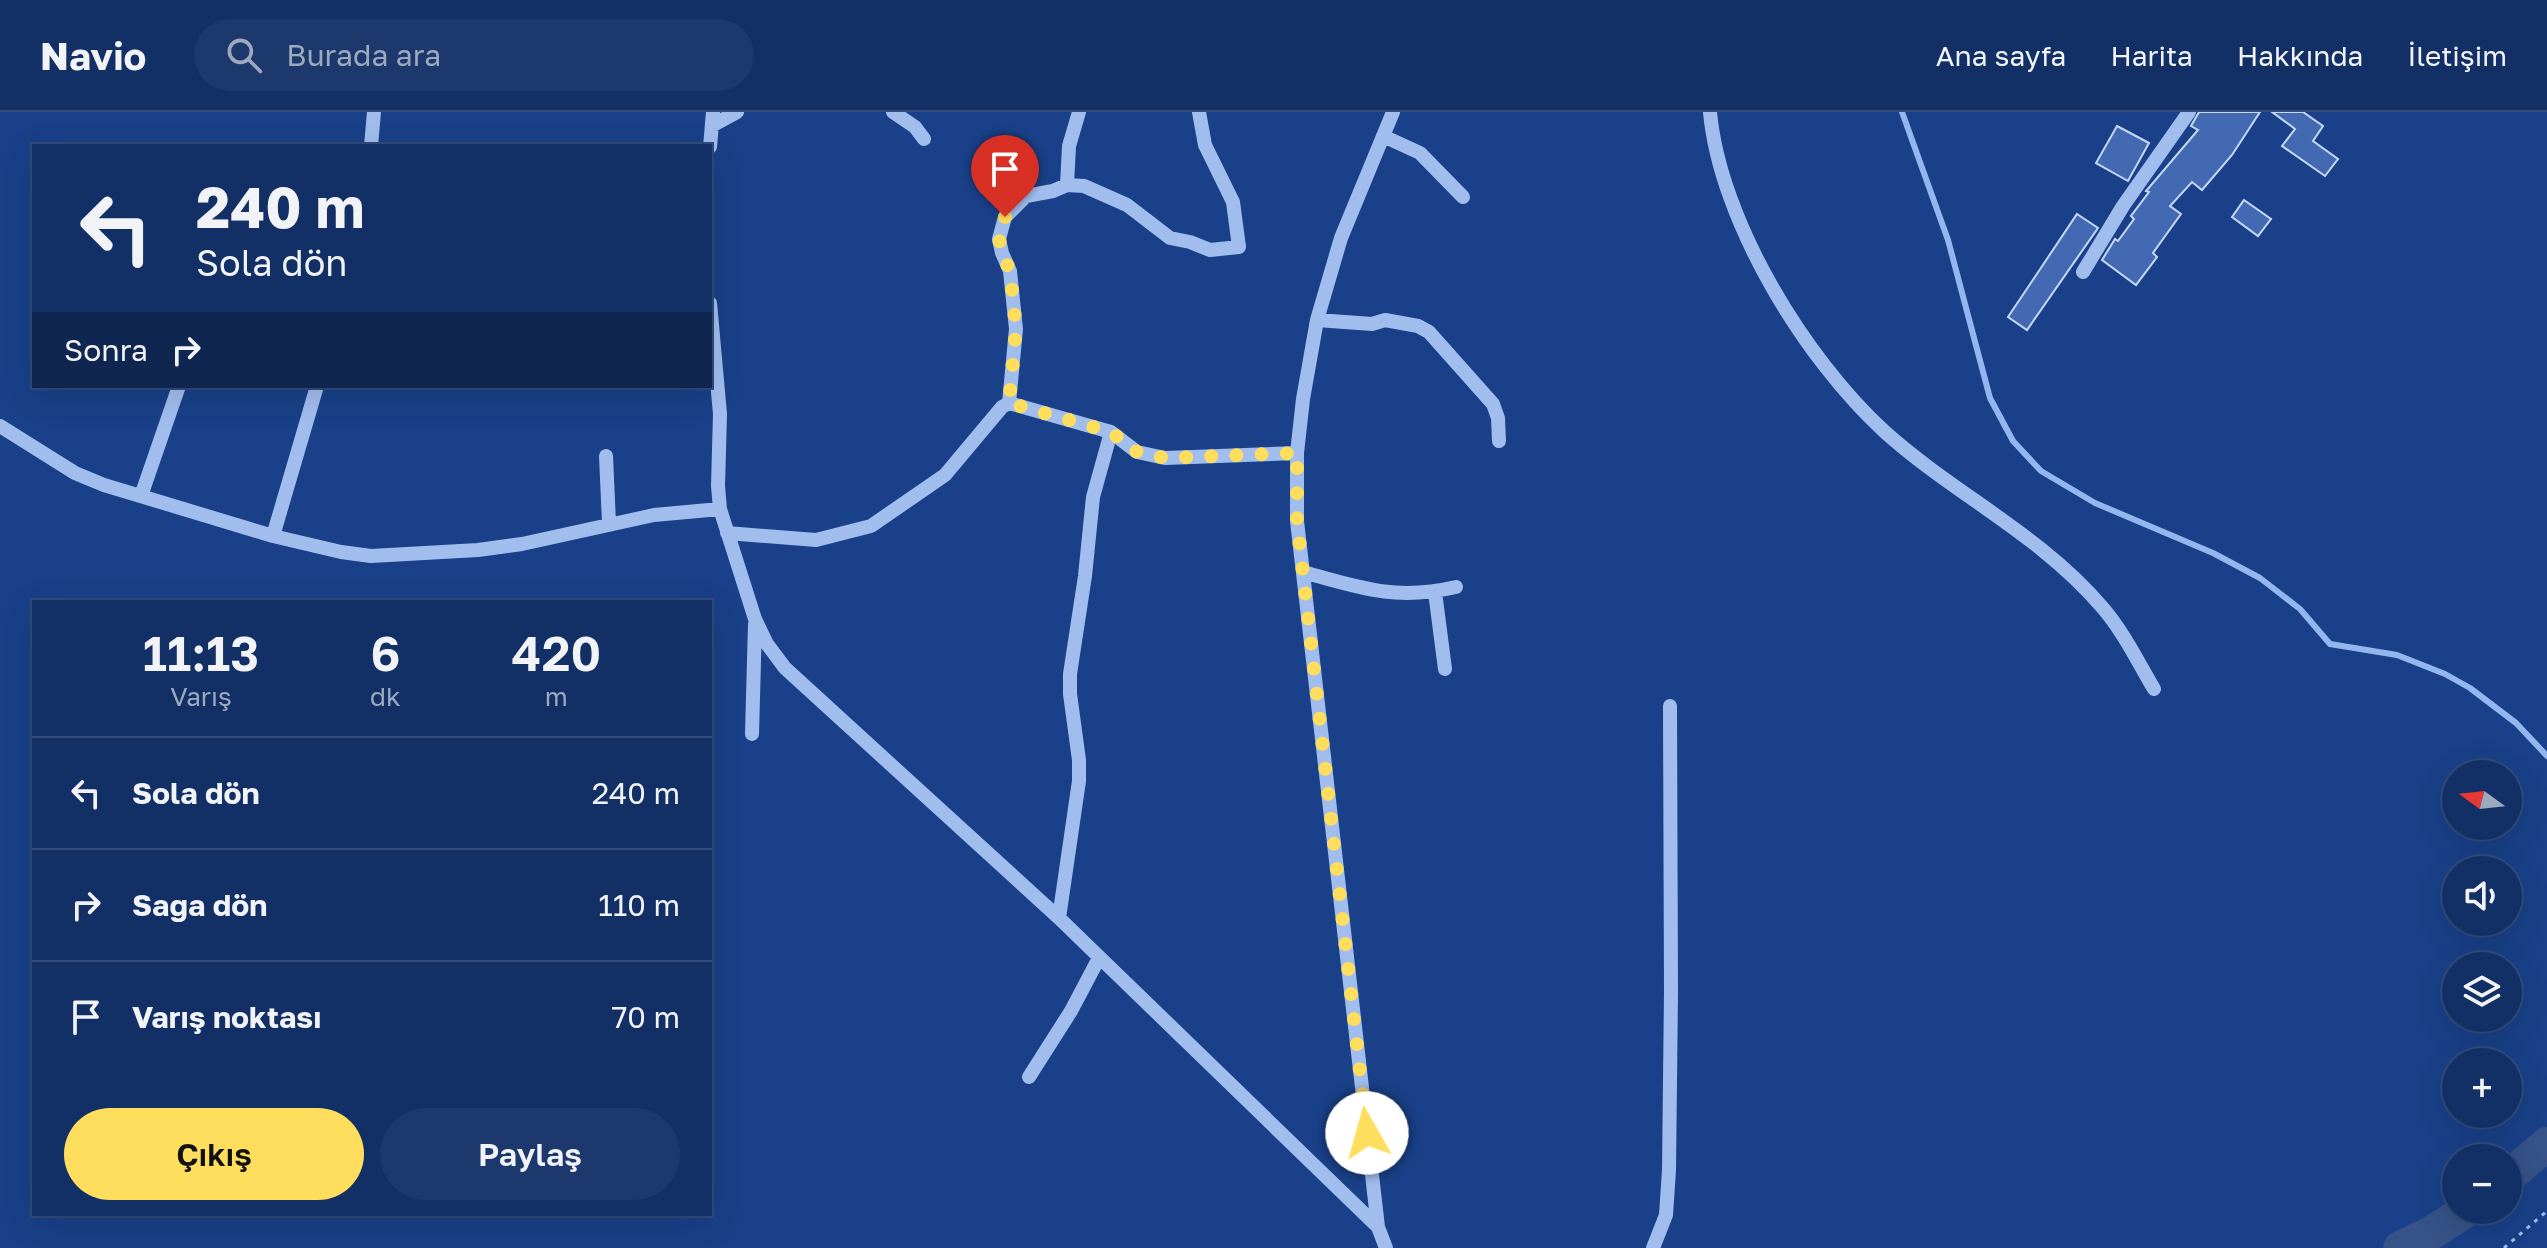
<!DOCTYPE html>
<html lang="tr">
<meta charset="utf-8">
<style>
:root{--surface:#133066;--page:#1c386c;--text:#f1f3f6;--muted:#9da9bf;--line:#324b7a;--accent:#ffde5d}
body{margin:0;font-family:"Golos Text",sans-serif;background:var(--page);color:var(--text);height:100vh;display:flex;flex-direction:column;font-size:30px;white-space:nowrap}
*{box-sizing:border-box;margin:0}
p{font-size:26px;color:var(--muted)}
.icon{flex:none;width:44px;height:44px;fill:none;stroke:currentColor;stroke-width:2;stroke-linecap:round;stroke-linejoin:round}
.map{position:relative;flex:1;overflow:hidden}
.details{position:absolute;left:32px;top:488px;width:680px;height:616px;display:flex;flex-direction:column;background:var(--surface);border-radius:0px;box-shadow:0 8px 32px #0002,0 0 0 2px var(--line)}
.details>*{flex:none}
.top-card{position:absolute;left:32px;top:32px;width:680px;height:244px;border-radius:0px;box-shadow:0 8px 32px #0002,0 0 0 2px var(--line);background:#133066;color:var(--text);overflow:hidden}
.needle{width:52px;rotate:285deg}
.tools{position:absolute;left:2442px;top:648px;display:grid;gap:16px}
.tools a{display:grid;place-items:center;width:80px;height:80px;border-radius:50%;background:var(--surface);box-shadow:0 8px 32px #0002,0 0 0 2px var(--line);font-size:40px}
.pin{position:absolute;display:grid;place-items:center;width:68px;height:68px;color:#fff;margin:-82px -34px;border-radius:50% 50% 50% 0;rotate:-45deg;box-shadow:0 0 8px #0007}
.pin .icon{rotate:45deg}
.me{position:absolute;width:88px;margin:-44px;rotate:353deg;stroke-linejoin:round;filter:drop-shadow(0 0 6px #0008)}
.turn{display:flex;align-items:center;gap:28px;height:168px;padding:0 32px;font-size:36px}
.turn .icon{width:104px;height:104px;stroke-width:2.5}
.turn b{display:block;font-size:56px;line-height:68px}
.then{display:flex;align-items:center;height:76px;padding:0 32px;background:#0003;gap:16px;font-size:30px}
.eta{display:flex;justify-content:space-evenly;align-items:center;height:136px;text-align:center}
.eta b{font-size:48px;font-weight:600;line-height:56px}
.primary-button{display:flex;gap:16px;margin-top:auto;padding:16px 32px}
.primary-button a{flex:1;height:92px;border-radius:48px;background:var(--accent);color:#111;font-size:32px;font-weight:600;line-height:92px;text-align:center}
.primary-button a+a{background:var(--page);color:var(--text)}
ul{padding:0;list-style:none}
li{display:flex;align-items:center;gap:24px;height:112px;padding:0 32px;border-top:2px solid var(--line)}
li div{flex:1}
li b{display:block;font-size:30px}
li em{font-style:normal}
header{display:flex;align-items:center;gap:48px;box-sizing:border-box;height:112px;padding:0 40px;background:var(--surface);border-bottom:2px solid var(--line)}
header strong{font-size:38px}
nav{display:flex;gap:44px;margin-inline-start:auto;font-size:28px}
.search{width:560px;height:72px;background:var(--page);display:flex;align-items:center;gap:20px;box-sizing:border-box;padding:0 28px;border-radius:44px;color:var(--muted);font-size:30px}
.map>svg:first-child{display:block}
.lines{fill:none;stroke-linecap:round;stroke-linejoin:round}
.stream{stroke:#94b6ef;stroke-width:6}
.river{stroke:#365288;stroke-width:34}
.building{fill:#4269b1;stroke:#c7d9f9;stroke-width:2}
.path{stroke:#a1bded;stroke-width:3;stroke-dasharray:4 6;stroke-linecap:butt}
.minor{stroke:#a1bded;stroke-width:14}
.route{stroke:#ffde5d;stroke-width:14;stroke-dasharray:0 25.2}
</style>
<header>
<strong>Navio</strong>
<div class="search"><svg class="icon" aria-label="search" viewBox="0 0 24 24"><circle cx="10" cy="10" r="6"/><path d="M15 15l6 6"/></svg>Burada ara</div>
<nav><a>Ana sayfa</a><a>Harita</a><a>Hakkında</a><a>İletişim</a></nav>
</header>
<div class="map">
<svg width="2547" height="1136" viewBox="0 0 2547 1136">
<rect width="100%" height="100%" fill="#194088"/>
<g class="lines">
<path class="stream" d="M 1902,0 L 1948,128 L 1990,286 L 2013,329 L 2041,359 L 2095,391 L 2213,441 L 2260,466 L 2300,497 L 2330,532 L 2397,543 L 2445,562 L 2470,576 L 2516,611 L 2547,644"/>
<path class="river" d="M 2508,1065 L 2547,1032
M 2400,1136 L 2433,1120 L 2467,1098"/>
</g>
<path class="building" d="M 2199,0 L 2260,0 L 2232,43 L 2202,78 L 2192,70 L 2170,94 L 2181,102 L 2153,141 L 2157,145 L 2136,173 L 2102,148 L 2115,127 L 2118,129 L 2134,107 L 2131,104 L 2149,80 L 2146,79 L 2198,18 L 2191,14 Z
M 2272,0 L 2303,0 L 2323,14 L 2313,29 L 2338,47 L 2325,64 L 2282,34 L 2295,17 Z
M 2117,14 L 2149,31 L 2128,69 L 2096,51 Z
M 2244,88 L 2271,107 L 2258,124 L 2232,105 Z
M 2077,102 L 2098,116 L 2027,218 L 2008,205 Z"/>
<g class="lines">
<path class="path" d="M 2504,1136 L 2547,1099"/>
<path class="minor" d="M 893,0 L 915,15 L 924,27
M 1710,0 C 1720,109 1805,247 1885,320 C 1954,382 2041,423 2102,495 C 2123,519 2138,550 2154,577
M 713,13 L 737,0
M 1383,24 L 1420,41 L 1463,85
M 371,34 L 374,0
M 710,35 L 713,0
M 1067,73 L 1069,34 L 1079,0
M 2083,160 L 2123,94 L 2189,0
M 710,191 L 720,302 L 718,374 L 720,397 L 755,507 L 767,532 L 785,556 L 1059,806 L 1378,1115 L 1386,1136
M 1317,208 L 1372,212 L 1385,208 L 1418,214 L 1429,220 L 1493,292 L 1498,306 L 1499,329
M 1009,291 L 1016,217 L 1010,159 L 1002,141 L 999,127 L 1005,105 L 1026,84 L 1053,79 L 1067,73 L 1084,74 L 1127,93 L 1170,126 L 1190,130 L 1210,138 L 1239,135 L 1233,90 L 1205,33 L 1199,0
M 0,314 L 75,361 L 104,373 L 273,424 L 341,440 L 371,444 L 478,438 L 522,432 L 654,403 L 720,397
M 606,344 L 609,411
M 141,384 L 179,274
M 727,421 L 816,428 L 871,414 L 945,363 L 1002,295 L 1009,291 L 1111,320 L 1137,340 L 1165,346 L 1297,341
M 273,424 L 317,274
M 1303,460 C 1360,476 1396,489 1456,475
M 1435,480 L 1445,557
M 752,622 L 755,512
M 1059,806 L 1079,669 L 1079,648 L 1070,582 L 1070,562 L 1085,464 L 1093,385 L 1111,320
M 1029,965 L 1071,899 L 1099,846
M 1378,1115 L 1297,409 L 1297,341 L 1303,287 L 1317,208 L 1341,126 L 1393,0
M 1653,1136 L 1666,1103 L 1669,1058 L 1671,880 L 1670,594"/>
</g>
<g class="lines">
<path class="route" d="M 1005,105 L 999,127 L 1002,141 L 1010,159 L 1016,217 L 1009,291 L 1111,320 L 1137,340 L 1165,346 L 1297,341 L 1297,409 L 1367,1021"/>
</g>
</svg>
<div class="tools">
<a><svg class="needle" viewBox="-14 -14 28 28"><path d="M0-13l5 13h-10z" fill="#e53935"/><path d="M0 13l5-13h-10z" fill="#9da9bf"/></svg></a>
<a><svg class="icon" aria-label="sound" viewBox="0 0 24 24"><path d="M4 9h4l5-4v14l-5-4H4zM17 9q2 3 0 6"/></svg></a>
<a><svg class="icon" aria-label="layers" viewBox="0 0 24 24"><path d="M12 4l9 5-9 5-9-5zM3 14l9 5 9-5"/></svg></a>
<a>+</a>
<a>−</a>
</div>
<div class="pin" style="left:1005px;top:105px;background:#d93025"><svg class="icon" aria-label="arrive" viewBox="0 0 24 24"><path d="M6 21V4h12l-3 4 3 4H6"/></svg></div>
<svg class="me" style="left:1367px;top:1021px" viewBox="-20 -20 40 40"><circle r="19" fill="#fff"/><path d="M0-13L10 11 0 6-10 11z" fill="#ffde5d"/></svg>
<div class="top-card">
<div class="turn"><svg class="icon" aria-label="left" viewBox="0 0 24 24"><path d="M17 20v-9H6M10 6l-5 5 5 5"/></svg><div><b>240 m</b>Sola dön</div></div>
<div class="then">Sonra<svg class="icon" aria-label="right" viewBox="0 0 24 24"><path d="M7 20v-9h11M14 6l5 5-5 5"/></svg></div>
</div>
<section class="details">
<div class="eta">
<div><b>11:13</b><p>Varış</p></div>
<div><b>6</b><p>dk</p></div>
<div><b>420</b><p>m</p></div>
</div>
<ul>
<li><svg class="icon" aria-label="left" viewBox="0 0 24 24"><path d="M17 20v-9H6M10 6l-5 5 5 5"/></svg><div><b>Sola dön</b></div><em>240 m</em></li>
<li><svg class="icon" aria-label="right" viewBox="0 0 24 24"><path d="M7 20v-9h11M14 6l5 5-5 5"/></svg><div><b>Sağa dön</b></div><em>110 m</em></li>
<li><svg class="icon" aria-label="arrive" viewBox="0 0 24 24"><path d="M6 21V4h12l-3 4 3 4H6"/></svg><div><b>Varış noktası</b></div><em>70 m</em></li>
</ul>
<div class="primary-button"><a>Çıkış</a><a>Paylaş</a></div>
</section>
</div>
